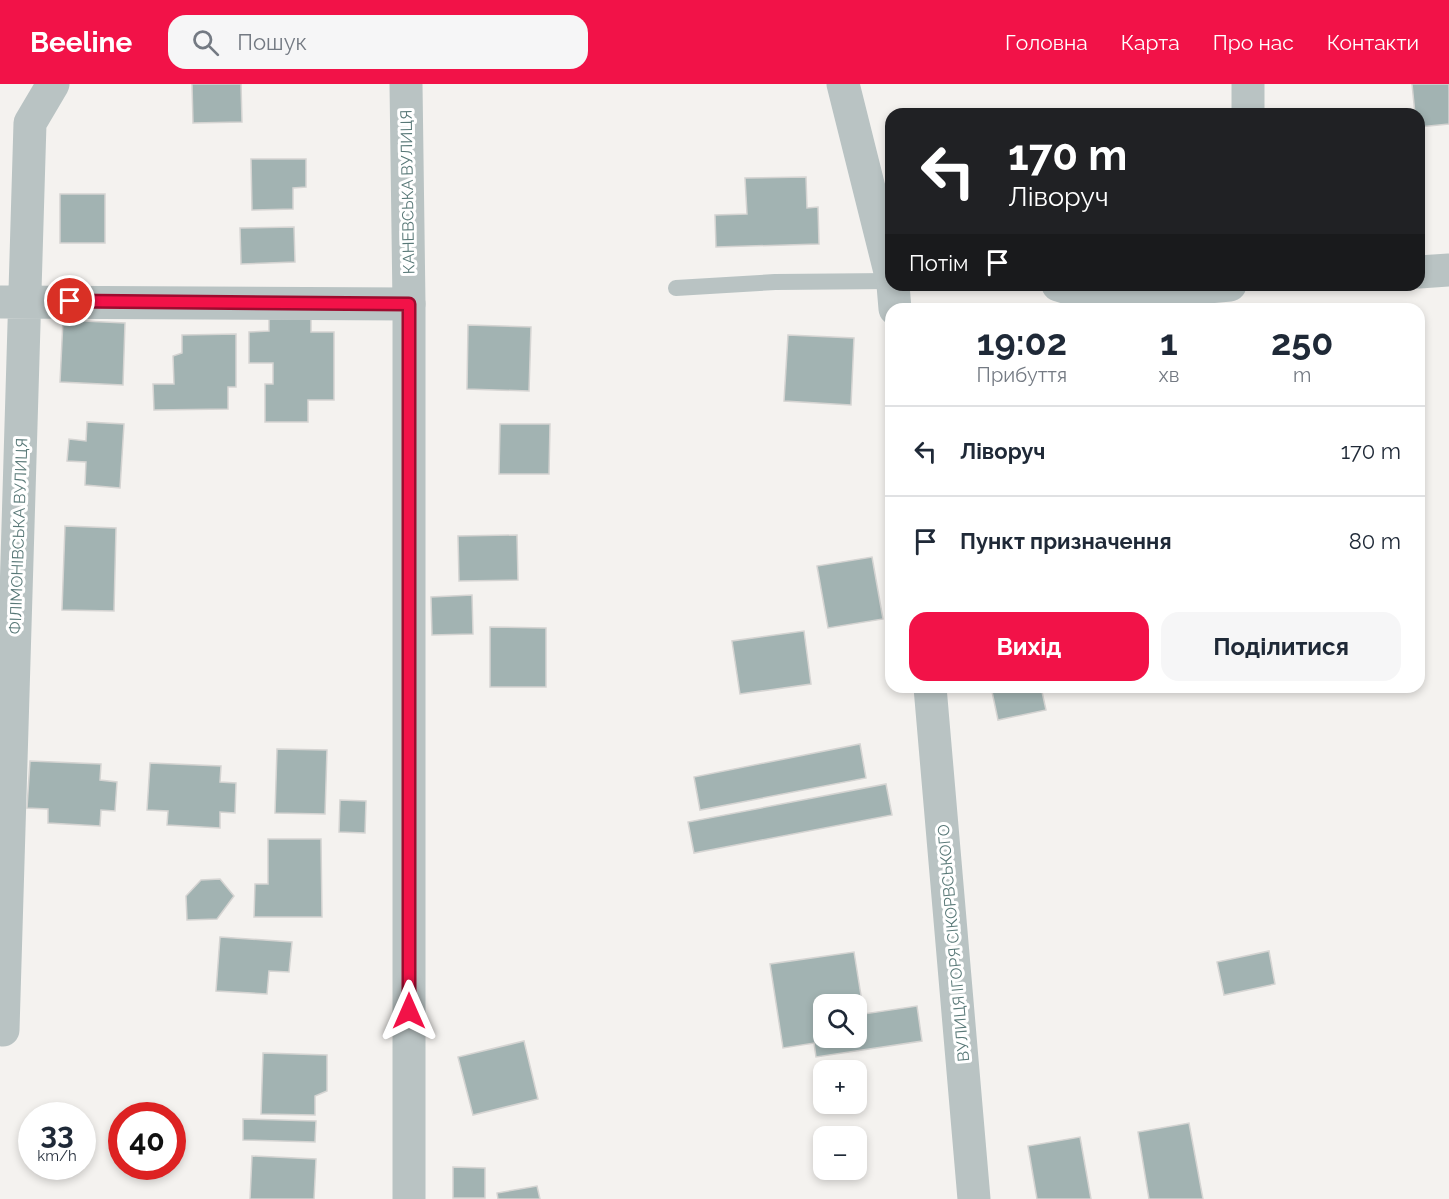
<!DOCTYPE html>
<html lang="uk">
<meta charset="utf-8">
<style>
:root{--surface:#fff;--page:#f6f6f7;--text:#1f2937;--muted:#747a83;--line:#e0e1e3;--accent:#f21248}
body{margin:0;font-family:Raleway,sans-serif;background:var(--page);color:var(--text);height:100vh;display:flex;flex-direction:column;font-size:22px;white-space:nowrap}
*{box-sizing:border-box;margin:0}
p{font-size:20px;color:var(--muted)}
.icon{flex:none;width:33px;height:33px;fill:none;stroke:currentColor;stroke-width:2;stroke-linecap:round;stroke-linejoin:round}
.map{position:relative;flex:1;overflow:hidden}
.side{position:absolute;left:885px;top:219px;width:540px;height:390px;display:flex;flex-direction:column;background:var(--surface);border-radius:18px;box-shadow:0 3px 9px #0003}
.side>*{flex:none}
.banner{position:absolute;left:885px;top:24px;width:540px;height:183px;border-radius:18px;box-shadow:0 3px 9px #0003;background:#202124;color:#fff;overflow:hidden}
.controls{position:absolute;left:813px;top:910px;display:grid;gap:12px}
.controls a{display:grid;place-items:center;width:54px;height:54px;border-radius:12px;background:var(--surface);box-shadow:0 3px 9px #0003;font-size:30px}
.speed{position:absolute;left:18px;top:1018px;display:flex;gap:12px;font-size:30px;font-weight:700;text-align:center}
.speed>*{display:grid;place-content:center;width:78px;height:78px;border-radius:50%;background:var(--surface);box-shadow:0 3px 9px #0003;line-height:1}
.speed small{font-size:15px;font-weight:400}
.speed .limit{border:9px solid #d22;background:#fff;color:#111}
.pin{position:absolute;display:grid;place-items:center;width:51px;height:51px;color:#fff;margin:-26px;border:3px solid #fff;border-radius:50%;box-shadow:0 2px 6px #0007}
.me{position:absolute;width:66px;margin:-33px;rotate:0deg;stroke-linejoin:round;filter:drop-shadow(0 0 4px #0008)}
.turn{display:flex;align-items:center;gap:21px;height:126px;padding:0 24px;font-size:27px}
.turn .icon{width:78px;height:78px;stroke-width:2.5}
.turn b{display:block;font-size:42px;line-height:51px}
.then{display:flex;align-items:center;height:57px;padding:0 24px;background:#0003;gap:12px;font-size:22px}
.eta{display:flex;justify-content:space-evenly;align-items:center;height:102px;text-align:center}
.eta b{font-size:36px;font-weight:700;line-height:42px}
.cta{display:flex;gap:12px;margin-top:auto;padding:12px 24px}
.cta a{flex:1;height:69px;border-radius:18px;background:var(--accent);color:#fff;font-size:24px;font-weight:700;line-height:69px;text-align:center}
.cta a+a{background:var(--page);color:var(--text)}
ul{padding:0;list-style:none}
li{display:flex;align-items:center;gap:18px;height:90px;padding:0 24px;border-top:2px solid var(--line)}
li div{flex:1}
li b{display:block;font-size:22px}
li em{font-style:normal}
header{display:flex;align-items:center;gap:36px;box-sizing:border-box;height:84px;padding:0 30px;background:var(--accent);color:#fff}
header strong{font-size:28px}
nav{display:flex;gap:33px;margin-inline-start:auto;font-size:21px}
.search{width:420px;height:54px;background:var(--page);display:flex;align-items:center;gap:15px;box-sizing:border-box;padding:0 21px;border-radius:18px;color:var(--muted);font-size:22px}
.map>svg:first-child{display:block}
.building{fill:#a2b3b2;stroke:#d5d4d2;stroke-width:1.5;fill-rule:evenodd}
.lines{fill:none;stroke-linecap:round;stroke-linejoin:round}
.service{stroke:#b9c3c3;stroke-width:16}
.minor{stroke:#b9c3c3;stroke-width:33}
.tertiary{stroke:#b9c3c3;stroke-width:33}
.route-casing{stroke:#9d0c2f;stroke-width:15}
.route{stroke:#f21248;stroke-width:10}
.labels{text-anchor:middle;stroke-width:6;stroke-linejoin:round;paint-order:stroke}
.street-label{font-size:16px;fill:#587877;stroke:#fff}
</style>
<header>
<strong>Beeline</strong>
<div class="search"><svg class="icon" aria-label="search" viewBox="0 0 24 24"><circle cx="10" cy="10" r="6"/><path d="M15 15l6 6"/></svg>Пошук</div>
<nav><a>Головна</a><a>Карта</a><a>Про нас</a><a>Контакти</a></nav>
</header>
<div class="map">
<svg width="1449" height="1115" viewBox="0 0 1449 1115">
<rect width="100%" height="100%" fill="#f4f2ef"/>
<path class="building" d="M 192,0 L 241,0 L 242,38 L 193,39 Z
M 1412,0 L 1449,0 L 1449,40 L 1419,43 L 1419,30 L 1415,30 Z
M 251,75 L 306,75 L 306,103 L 293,104 L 293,125 L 252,126 Z
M 806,93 L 807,124 L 818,123 L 819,160 L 716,163 L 715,131 L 747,130 L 745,94 Z
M 60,110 L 105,110 L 105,159 L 60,159 Z
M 294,143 L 295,178 L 241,180 L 240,144 Z
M 269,235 L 311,235 L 311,248 L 334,248 L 334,316 L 308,316 L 308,338 L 265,338 L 265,300 L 273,300 L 273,279 L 249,279 L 249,248 L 269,247 Z
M 63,236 L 125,239 L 123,301 L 60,298 Z
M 468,241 L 531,243 L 529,307 L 467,305 Z
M 236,250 L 236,303 L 228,303 L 228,325 L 154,326 L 153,300 L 174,300 L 173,272 L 182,269 L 182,251 Z
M 788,251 L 854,254 L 851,321 L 784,317 Z
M 87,338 L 124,340 L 120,404 L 85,401 L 86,378 L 67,377 L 69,355 L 86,357 Z
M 500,340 L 550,340 L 549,390 L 499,390 Z
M 65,442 L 116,444 L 114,527 L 62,526 Z
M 517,451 L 518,496 L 459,497 L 458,452 Z
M 872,473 L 883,535 L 828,544 L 817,482 Z
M 472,511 L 473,550 L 432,551 L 431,513 Z
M 490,543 L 546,544 L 546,603 L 490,603 Z
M 804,547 L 811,600 L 740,610 L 732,557 Z
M 991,603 L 1041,603 L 1046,626 L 998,636 Z
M 860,660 L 866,694 L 700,726 L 694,693 Z
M 277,665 L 327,666 L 325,730 L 275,729 Z
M 30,677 L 101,680 L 100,696 L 117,698 L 115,727 L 101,726 L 100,742 L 48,739 L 48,725 L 27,724 Z
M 150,679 L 221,682 L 220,698 L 236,699 L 235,729 L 220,728 L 220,744 L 167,741 L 168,727 L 147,726 Z
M 886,700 L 892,731 L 694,769 L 688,738 Z
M 340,716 L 366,717 L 365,749 L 339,748 Z
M 268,755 L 321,755 L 322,833 L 254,833 L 255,800 L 268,800 Z
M 220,795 L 234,812 L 217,835 L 187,836 L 186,812 L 201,796 Z
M 220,853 L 292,858 L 289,888 L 269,887 L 267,910 L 216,907 Z
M 1269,867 L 1275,900 L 1224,911 L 1217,878 Z
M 854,868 L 864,930 L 917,922 L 922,957 L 816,973 L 814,959 L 783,964 L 770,880 ZM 824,921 L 856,921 L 856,954 L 824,954 Z
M 524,957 L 538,1015 L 473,1031 L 458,973 Z
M 263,969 L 327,971 L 327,1007 L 315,1012 L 315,1031 L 261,1030 Z
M 243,1035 L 316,1037 L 315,1058 L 243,1056 Z
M 1189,1039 L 1203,1115 L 1149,1115 L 1138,1048 Z
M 1080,1053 L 1091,1115 L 1037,1115 L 1028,1062 Z
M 252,1072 L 316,1075 L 314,1115 L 250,1115 Z
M 453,1083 L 485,1084 L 485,1114 L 453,1114 Z
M 537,1102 L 540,1115 L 498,1115 L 497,1109 Z"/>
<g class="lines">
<path class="service" d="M 676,204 L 775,198 L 891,197"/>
<path class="minor" d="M 843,0 L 891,192
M 1248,30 L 1248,0
M 1419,188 L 1449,186
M 893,201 L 895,225
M 1058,201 L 1097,213 L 1230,201
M 0,218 L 409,220
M 930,603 L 974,1115
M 3,946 L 30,39 L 53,0"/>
<path class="tertiary" d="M 406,0 L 409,220 L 409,1115"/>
</g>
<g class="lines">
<g class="route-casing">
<path id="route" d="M 70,217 L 409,220 L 409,927"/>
</g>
<use href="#route" class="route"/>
</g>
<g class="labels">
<g class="street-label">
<text transform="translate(407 108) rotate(-91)" y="6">КАНЕВСЬКА ВУЛИЦЯ</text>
<text transform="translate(18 452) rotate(-88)" y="6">ФІЛІМОНІВСЬКА ВУЛИЦЯ</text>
<text transform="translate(953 859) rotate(-95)" y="6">ВУЛИЦЯ ІГОРЯ СІКОРВСЬКОГО</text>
</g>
</g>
</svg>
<div class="controls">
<a><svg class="icon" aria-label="search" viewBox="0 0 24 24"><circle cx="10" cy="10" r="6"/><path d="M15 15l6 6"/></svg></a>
<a>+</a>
<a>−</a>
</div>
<div class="speed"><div>33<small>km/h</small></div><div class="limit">40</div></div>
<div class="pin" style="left:70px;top:217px;background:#d93025"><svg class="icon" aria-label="arrive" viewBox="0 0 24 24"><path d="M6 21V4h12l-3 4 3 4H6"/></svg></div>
<svg class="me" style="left:409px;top:927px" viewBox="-20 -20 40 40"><path d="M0-17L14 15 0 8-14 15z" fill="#f21248" stroke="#fff" stroke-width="4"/></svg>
<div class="banner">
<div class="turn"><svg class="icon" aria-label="left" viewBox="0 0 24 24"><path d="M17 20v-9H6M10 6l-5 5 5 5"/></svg><div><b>170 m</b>Ліворуч</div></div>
<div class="then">Потім<svg class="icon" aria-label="arrive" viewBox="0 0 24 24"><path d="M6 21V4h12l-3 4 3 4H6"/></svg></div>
</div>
<section class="side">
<div class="eta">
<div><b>19:02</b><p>Прибуття</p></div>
<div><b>1</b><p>хв</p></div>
<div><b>250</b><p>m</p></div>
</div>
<ul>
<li><svg class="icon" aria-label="left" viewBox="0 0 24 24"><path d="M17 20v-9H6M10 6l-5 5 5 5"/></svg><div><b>Ліворуч</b></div><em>170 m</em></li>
<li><svg class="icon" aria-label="arrive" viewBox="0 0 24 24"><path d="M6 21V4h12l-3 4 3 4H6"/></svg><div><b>Пункт призначення</b></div><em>80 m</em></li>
</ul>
<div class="cta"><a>Вихід</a><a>Поділитися</a></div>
</section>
</div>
